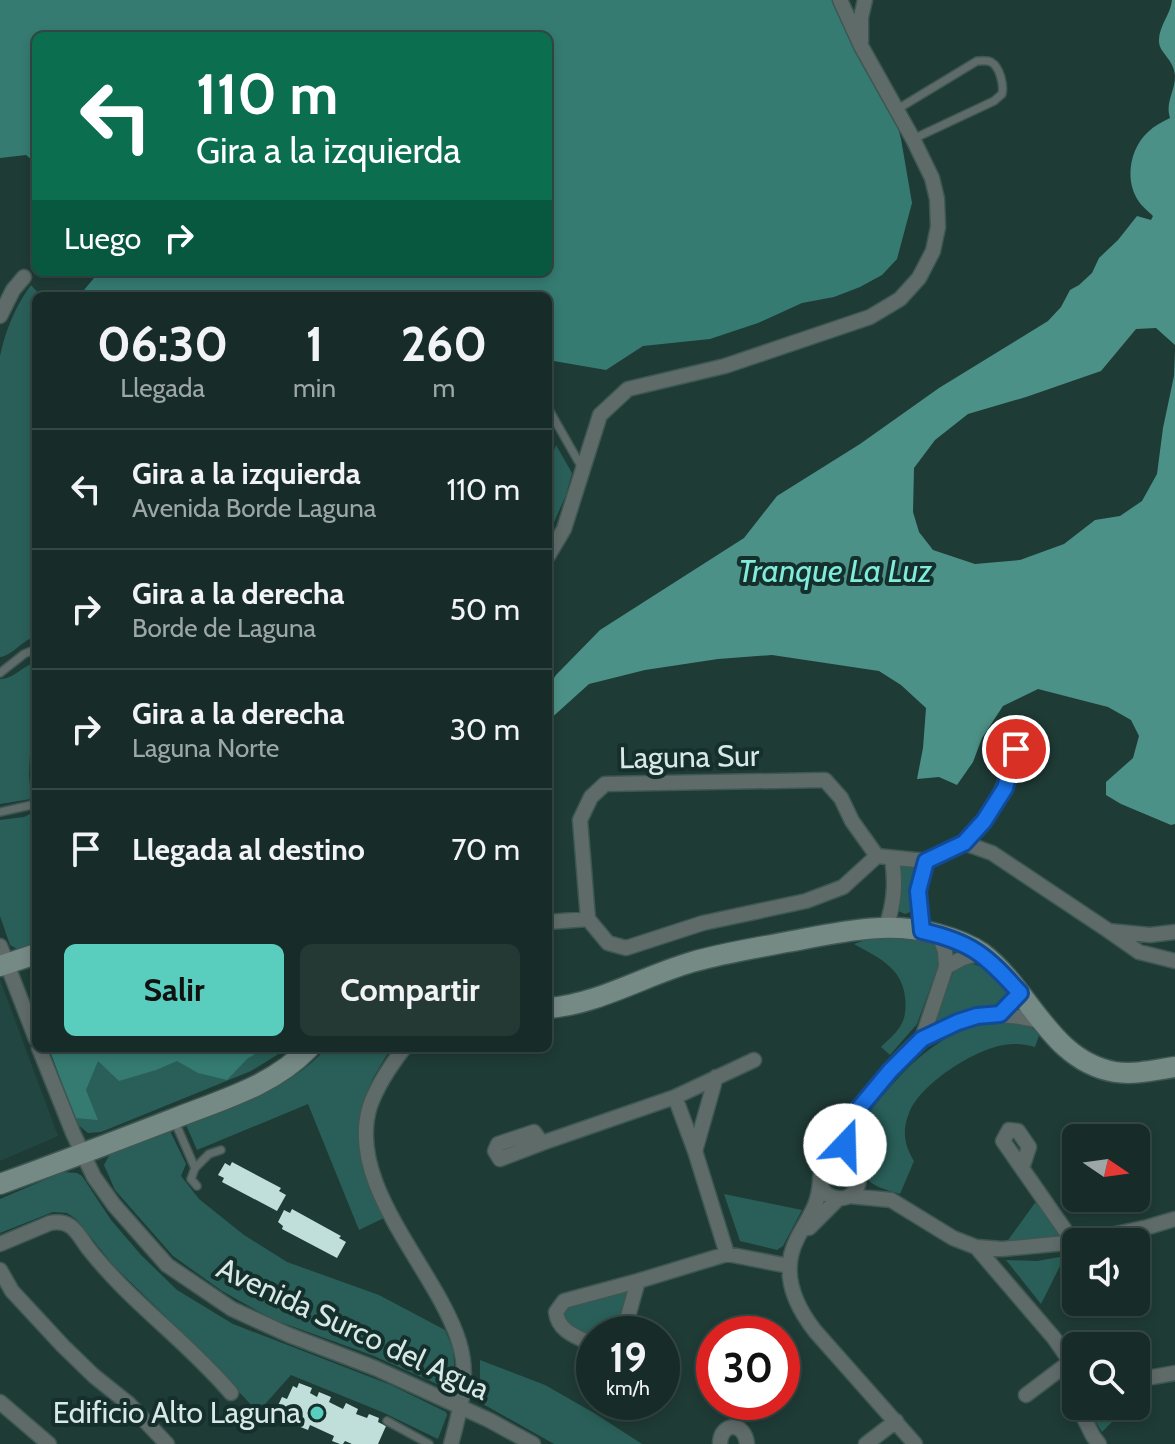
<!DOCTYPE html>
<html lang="es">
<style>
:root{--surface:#172c28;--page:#243834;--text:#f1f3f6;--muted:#9ea7a8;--line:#364845;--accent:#59cebe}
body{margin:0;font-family:Cabin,sans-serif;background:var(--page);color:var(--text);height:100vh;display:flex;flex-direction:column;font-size:30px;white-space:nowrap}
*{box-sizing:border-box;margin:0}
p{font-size:26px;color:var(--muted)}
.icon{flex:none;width:44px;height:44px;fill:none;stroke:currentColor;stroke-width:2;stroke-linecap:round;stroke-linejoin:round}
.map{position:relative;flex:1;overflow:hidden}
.side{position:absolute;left:32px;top:292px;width:520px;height:760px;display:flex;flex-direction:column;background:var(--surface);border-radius:12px;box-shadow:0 4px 12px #0003,0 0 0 2px var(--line)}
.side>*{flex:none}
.guide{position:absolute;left:32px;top:32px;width:520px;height:244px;border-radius:12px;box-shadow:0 4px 12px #0003,0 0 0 2px var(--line);background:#0b6e4f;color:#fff;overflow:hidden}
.needle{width:52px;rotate:103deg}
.fabs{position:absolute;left:1062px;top:1124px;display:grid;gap:16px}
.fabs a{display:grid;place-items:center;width:88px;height:88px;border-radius:12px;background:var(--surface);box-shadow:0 4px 12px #0003,0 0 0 2px var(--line);font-size:40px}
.speed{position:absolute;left:576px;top:1316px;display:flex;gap:16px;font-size:40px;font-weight:700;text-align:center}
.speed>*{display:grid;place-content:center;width:104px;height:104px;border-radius:50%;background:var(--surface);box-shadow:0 4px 12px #0003,0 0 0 2px var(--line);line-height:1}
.speed small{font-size:20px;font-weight:400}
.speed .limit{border:12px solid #d22;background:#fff;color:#111}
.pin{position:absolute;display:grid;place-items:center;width:68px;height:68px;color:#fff;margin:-34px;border:4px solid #fff;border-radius:50%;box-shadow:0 2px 8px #0007}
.me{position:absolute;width:88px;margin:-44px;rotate:21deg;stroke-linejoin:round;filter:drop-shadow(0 0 6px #0008)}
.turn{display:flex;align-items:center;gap:28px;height:168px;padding:0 32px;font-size:36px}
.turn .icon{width:104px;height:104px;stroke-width:2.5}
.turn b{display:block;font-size:56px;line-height:68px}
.then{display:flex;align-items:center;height:76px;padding:0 32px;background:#0003;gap:16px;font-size:30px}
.eta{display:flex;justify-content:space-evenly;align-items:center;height:136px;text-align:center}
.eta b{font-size:48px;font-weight:700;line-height:56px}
.primary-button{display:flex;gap:16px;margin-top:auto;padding:16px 32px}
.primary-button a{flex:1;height:92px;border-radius:12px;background:var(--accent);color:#111;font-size:32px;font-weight:700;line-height:92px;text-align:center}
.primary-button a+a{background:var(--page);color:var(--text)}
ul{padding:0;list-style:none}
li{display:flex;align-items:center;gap:24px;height:120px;padding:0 32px;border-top:2px solid var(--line)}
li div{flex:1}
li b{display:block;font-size:30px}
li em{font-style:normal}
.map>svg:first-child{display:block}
.built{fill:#224742}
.green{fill:#295f58}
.forest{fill:#357b72}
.water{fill:#4c9187}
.building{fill:#c0dfda}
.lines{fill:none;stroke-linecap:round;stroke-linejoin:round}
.lane-casing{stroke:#3d5752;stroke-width:10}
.street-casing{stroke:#3d5752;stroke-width:17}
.secondary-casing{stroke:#3d5752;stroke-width:23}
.lane{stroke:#5f6b69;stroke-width:7}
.street{stroke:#5f6b69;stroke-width:14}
.secondary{stroke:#758985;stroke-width:20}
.route-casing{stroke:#114b97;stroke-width:20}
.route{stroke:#1a73e8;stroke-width:14}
.poi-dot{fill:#59cebe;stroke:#15302c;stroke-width:3}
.labels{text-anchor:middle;stroke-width:8;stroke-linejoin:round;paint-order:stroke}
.street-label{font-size:30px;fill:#d8e8e5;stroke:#15302c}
.poi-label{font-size:30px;fill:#d8e8e5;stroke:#15302c;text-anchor:end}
.water-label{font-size:32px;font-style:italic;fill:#81ecdc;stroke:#15302c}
</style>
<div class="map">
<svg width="1175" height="1444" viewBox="0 0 1175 1444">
<rect width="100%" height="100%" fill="#1f3b36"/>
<path class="built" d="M 0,980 L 58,1136 L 0,1161 Z"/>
<path class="green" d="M 31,285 L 41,296 L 36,296 L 36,636 C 21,641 12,656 0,657 L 0,356 C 6,329 15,307 31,285 Z
M 556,445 L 572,473 L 566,495 L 548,536 L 548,467 Z
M 34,663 L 29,775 L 31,799 L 0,804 L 0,679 C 14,679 21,667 34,663 Z
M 32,813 L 36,856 L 36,942 L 17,949 L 10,945 L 0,916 L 0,820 L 24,817 Z
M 906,866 L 913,867 L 917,872 L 913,911 L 905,914 L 896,910 L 900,867 Z
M 910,935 L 938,945 L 941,951 L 939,964 L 917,1024 L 890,1055 L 881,1047 C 888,1040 898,1032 902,1023 C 906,1015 906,1005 905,997 C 902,967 877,957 854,944 C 872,937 890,936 910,935 Z
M 968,963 C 986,965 998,980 1007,994 C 1006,1000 1007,1002 1002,1006 C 992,1012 955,1020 942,1024 L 938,1023 L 936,1017 L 953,973 L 958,967 Z
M 1000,1022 C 1016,1023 1027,1023 1040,1033 L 1035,1047 C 1024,1044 1016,1043 1004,1045 C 975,1049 920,1084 909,1113 C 902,1130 904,1145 914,1161 L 900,1194 C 891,1191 877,1188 869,1181 C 855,1169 851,1148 854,1131 C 895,1081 931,1028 1000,1022 Z
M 49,1048 L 288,1048 L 251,1071 L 101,1132 L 88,1133 L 77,1124 Z
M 326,1048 L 391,1048 L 373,1078 L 366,1095 L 361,1120 L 386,1217 L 359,1230 L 308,1104 L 197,1150 L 187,1127 L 187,1124 C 233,1105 294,1087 326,1048 Z
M 170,1131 L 186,1164 L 181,1176 L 199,1199 L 244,1235 L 287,1262 L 379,1295 L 445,1330 L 453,1349 L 455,1378 L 453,1391 L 374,1356 L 272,1319 L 222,1291 L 173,1256 L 115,1190 L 104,1165 L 110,1154 Z
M 63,1172 L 77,1173 L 82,1176 L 111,1220 L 141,1255 L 177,1290 L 233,1324 L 391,1385 L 446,1412 L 447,1415 L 438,1439 L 382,1412 L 291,1375 L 258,1412 L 192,1342 L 114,1266 L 76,1219 L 67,1213 L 53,1212 L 0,1233 L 0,1199 Z
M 724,1194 L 802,1210 L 783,1246 L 777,1250 L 740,1241 Z
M 1037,1200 L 1066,1237 L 1006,1243 Z
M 1065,1256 L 1041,1304 L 1006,1260 L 1037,1261 Z
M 628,1291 L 619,1334 L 594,1334 L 594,1339 L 564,1324 L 561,1312 L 564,1307 Z
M 480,1360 L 545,1385 L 594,1413 L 642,1444 L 554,1444 L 483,1404 L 480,1393 Z
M 1086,1406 L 1128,1406 L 1102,1432 Z"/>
<path class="forest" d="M 0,0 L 839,0 L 895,116 L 901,139 L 912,203 L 897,259 L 882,275 L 860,287 L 834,297 L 802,303 L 758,323 L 710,339 L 643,346 L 606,370 L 548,360 L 548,296 L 79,296 L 99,272 L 548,272 L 548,36 L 36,36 L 36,163 L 26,155 L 0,158 Z
M 49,1048 L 265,1048 L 247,1059 L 227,1080 L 198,1073 L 177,1061 L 156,1070 L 119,1081 L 98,1061 L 86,1090 L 98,1120 L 75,1118 Z"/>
<path class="water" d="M 1172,0 L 1175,0 L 1175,345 L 1156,328 L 1136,329 L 1101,371 L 1026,397 L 968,414 L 935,440 L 914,468 L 913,512 L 919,532 L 933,550 L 975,564 L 1020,560 L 1064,544 L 1095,520 L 1120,516 L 1142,501 L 1157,474 L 1163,428 L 1174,376 L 1175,351 L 1175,824 L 1171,825 L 1121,804 L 1106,795 L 1106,782 L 1133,758 L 1139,736 L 1131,720 L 1108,707 L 1038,689 L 1003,706 L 982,738 L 973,762 L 957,785 L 939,777 L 917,779 L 923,748 L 926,708 L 901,685 L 879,671 L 772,655 L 718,659 L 645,670 L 589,684 L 548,721 L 548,687 L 556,675 L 600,630 L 744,538 L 777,496 L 860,444 L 939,388 L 1048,321 L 1061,307 L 1070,290 L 1079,285 L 1092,273 L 1099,258 L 1118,240 L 1137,216 L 1151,220 L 1153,216 C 1147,210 1140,205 1136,197 C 1125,177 1131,147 1148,132 C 1154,126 1162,122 1170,118 C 1165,102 1175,92 1175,76 C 1174,59 1160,54 1159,42 C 1158,27 1171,14 1172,0 Z"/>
<path class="building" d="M 232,1162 L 281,1188 L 279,1191 L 286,1195 L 277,1211 L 222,1182 L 224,1178 L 218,1175 L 225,1163 L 230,1166 Z
M 292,1209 L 341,1236 L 339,1238 L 346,1242 L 337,1258 L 282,1229 L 283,1226 L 278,1222 L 284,1210 L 290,1213 Z
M 299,1383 L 312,1388 L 310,1393 L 317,1397 L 319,1392 L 331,1397 L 329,1402 L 343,1409 L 346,1403 L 358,1409 L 356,1414 L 367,1418 L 369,1414 L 379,1418 L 378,1422 L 386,1426 L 378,1444 L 352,1444 L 345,1441 L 343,1444 L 340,1444 L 332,1441 L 334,1436 L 310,1425 L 308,1430 L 298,1426 L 300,1422 L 291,1418 L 290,1422 L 280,1418 L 281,1414 L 275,1412 L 282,1397 L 287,1399 L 293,1386 L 297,1388 Z"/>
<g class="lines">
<g class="lane-casing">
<path id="lane" d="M 896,110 L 977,61 C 981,61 988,60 991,62 C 1000,67 1004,85 1002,94 L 994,101 L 913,139
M 548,408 L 581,466
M 0,673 L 24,654 L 36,649
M 0,812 L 36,804
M 175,1122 L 195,1168 L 191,1179 L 197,1186
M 195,1168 L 209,1154 L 221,1150
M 387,1421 L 429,1444"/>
</g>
<g class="street-casing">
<path id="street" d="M 861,42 L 861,17 L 865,0
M 0,316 L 13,290 L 24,277
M 548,556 L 564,529 L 600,415 L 628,389 L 725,366 L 870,317 L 900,299 L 919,278 L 933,251 L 938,227 L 937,199 L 932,178 L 913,139 L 861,46 L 840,0
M 964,843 L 992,853 L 1109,931 L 1150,935 L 1175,932
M 877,856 L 843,887 L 806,901 L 703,923 L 626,948 L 608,943 L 588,919 L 580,820 L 591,797 L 605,784 L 825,780 L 841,798 L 852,821 L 877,856 L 926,861
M 926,861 C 939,855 954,850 965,841 C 995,816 1005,785 1016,749
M 548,922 L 588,919
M 886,927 C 894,904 896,884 892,859
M 922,931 L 918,891 L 926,861
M 1109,931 L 1139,952 L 1175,961
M 0,946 L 36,1039
M 946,967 L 963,958 L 981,953
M 922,1039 L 946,967 L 945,951 L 939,935
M 39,1048 L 73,1133 L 94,1177 L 114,1205 L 167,1265 L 232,1309 L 289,1335 L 375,1368 L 421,1389 L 489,1420 L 533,1444
M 404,1048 C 391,1065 377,1086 370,1106 C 345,1185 437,1270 459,1342 C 470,1376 460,1411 451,1444
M 675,1097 L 695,1151 L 727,1254
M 846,1128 C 844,1138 844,1149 848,1159 C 853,1170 865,1179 854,1192 C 850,1197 843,1199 837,1198 C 808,1194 819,1149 850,1162
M 542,1143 L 534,1132 L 498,1144 L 495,1151 L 500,1159 L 542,1143 L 675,1097 L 754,1060
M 695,1151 L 716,1077
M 826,1165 C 835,1136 850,1120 868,1097 C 882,1080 906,1049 923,1038 C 930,1034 939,1031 946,1028 C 981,1012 1006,1012 1042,1022
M 1022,1168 L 1029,1147 L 1018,1131 L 1009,1130 L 1003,1141 L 1074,1243
M 820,1182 C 818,1208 808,1217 797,1239 C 780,1272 794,1304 815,1331 L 915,1444
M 849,1196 L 891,1200 L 953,1238 L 976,1247 L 1002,1249 L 1076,1242
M 809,1228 L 838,1199
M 1078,1242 L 1148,1227 L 1175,1219
M 0,1244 L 50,1223 C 72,1219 77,1233 88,1248 C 130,1302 187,1341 231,1393
M 976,1247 L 1054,1338 L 1076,1370
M 0,1270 L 12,1291 L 63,1346 L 94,1376 L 129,1404 L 167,1444
M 623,1334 L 638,1281
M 594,1345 C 578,1337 558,1332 556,1312 L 564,1301 L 638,1281 L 727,1254 L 789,1266
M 1136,1380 L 1175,1373
M 1026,1395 L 1071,1361
M 0,1402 L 49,1444
M 1078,1406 L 1093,1436 L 1099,1444
M 720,1444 C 720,1422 745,1421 747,1444
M 866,1444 L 896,1421"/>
</g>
<g class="secondary-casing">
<path id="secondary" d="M 0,966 L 36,954
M 548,1008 C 598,1004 644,976 692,962 C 723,953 756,948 787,942 C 837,933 887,920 937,934 C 952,938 969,944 982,953 C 1030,989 1050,1061 1115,1072 C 1135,1075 1155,1070 1175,1067
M 0,1184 C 58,1163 116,1141 173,1119 C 221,1100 273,1086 309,1048"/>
</g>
<use href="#lane" class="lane"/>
<use href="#street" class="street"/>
<use href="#secondary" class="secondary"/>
</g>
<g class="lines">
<g class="route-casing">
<path id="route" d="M 845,1145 L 846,1124 L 890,1071 L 922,1039 L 958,1022 L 977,1016 L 1000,1014 L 1020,993 C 987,956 972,942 922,931 L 918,891 L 926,861 L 964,843 L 984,821 L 1005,788 L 1016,749"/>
</g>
<use href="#route" class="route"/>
</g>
<circle class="poi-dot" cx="317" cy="1413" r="8"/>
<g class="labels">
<g class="street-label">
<text transform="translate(689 757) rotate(-1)" y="10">Laguna Sur</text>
<text transform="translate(353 1329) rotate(25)" y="10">Avenida Surco del Agua</text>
</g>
<g class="poi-label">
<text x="301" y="1423">Edificio Alto Laguna</text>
</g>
<g class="water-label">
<text x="835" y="582">Tranque La Luz</text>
</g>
</g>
</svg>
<div class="fabs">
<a><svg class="needle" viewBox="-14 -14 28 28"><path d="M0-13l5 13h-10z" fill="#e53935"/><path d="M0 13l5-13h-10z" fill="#9ea7a8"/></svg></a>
<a><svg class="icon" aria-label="sound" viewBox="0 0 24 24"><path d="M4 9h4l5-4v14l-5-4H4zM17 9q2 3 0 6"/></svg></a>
<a><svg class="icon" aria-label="search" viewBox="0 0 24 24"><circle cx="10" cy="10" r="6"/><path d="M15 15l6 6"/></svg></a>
</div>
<div class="speed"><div>19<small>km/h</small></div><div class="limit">30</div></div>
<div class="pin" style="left:1016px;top:749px;background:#d93025"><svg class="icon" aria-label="arrive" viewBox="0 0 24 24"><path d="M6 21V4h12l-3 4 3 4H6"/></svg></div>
<svg class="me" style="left:845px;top:1145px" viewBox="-20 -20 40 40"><circle r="19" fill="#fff"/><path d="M0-13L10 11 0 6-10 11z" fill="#1a73e8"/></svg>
<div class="guide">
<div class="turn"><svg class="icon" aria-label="left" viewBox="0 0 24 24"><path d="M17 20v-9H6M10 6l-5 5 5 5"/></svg><div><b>110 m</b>Gira a la izquierda</div></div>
<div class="then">Luego<svg class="icon" aria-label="right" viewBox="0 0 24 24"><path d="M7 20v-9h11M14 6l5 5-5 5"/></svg></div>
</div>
<section class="side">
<div class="eta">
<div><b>06:30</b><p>Llegada</p></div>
<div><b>1</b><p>min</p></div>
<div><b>260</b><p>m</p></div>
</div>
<ul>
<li><svg class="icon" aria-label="left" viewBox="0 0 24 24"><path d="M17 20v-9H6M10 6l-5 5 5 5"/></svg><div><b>Gira a la izquierda</b><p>Avenida Borde Laguna</p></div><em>110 m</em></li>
<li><svg class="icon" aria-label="right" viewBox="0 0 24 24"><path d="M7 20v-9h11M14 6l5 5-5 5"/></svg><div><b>Gira a la derecha</b><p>Borde de Laguna</p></div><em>50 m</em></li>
<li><svg class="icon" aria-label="right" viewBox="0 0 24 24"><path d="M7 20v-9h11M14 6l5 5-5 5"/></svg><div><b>Gira a la derecha</b><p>Laguna Norte</p></div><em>30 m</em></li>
<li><svg class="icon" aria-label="arrive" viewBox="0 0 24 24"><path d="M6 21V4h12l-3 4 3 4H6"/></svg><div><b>Llegada al destino</b></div><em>70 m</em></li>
</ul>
<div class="primary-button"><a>Salir</a><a>Compartir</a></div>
</section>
</div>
